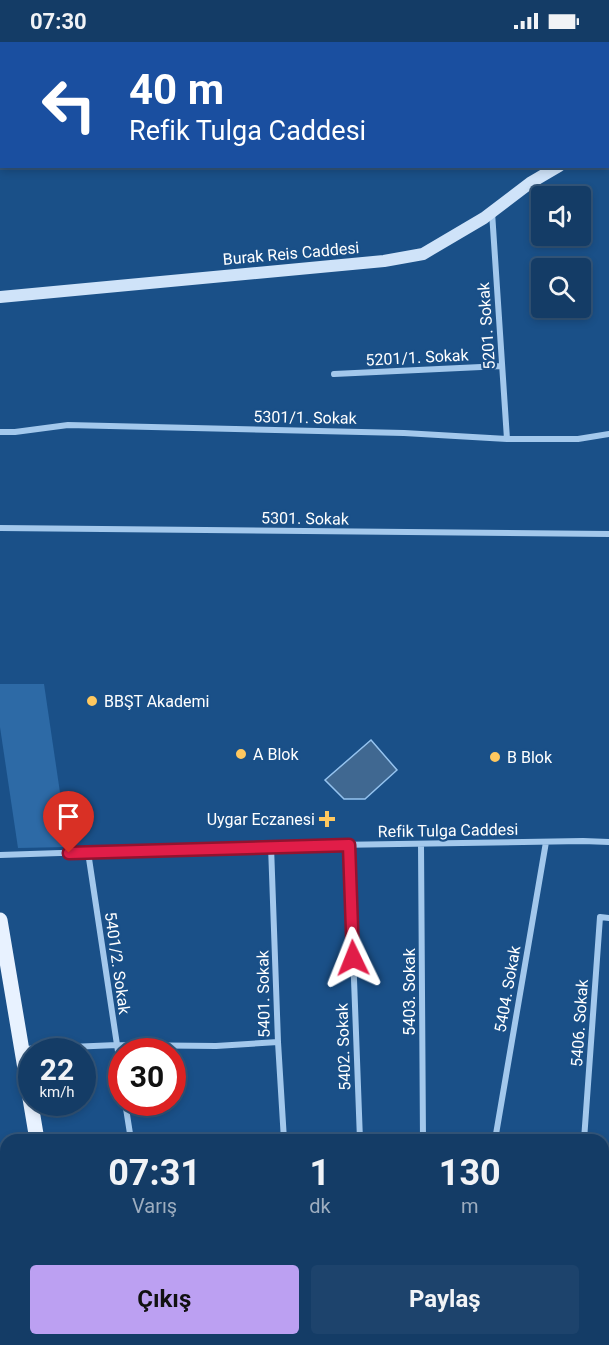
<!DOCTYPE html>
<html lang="tr">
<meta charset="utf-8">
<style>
:root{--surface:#143c66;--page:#1d436c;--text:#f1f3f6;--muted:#9dadbf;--line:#33567a;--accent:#bca0f2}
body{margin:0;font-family:Roboto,sans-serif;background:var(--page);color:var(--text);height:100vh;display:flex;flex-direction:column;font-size:22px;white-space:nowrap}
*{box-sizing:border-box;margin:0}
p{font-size:20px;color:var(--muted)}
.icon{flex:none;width:33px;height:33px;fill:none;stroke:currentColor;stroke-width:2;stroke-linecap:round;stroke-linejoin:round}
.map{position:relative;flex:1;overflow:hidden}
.sheet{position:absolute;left:0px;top:1092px;width:609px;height:212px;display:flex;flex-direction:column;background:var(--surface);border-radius:18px 18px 0 0;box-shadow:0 3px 9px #0003,0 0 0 2px var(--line)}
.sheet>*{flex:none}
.banner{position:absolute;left:0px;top:0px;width:609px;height:126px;box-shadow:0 3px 9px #0003,0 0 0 2px var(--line);background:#1a4fa0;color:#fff;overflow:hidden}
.controls{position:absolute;left:531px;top:144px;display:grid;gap:12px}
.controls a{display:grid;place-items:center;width:60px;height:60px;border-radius:6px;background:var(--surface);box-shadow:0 3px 9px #0003,0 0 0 2px var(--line);font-size:30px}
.speed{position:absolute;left:18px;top:996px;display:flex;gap:12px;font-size:30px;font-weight:700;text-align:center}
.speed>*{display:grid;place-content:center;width:78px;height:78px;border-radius:50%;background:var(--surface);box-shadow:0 3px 9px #0003,0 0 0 2px var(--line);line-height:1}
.speed small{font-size:15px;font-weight:400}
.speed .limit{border:9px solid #d22;background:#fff;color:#111}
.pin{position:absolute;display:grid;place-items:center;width:51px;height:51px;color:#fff;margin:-62px -26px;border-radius:50% 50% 50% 0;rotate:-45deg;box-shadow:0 0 6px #0007}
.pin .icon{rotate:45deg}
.me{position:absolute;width:66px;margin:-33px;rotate:358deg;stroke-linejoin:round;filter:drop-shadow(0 0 4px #0008)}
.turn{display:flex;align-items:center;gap:21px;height:126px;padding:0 30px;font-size:27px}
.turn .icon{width:78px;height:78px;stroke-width:2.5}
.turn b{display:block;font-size:42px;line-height:51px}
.eta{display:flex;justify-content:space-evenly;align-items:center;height:102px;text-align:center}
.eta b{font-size:36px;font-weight:700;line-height:42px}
.primary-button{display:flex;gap:12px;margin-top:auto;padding:12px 30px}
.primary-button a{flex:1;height:69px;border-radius:6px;background:var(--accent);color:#111;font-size:24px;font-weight:700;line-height:69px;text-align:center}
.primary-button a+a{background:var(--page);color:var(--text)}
.status{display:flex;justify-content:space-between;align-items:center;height:42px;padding:0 30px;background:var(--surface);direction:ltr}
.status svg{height:16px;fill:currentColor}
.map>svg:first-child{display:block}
.green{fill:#2d6aa6}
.water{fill:#406891;stroke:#95c3ef;stroke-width:1.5}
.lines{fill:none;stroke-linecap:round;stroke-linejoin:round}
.minor{stroke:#a3c8ec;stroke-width:6}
.secondary{stroke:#cfe3f9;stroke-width:12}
.primary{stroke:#e8f2ff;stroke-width:15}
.route-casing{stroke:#92132f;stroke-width:15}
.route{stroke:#e11d48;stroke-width:10}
.poi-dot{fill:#ffc85f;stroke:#1a5088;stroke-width:2}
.labels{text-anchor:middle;stroke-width:4.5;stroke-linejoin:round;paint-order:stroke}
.street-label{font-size:16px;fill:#fff;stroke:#1a5088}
.poi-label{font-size:16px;fill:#fff;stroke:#1a5088;text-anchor:start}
</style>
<div class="status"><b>07:30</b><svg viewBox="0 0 49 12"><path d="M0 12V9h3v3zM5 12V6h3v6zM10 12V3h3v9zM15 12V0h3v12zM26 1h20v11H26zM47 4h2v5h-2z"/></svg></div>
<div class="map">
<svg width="609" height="1303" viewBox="0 0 609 1303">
<rect width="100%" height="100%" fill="#1a5088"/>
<path class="green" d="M 0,642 L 44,642 L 68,805 L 18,806 L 0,685 Z"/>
<path class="water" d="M 371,698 L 397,728 L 365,757 L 344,757 L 325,738 Z"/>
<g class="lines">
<path class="minor" d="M 48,0 L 48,2
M 594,0 L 594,2
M 114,2 L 120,0
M 608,73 L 609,81
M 492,170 L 507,397
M 334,332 L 502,324
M 0,390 L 15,390 L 68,383 L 404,391 L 507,397 L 578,397 L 609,392
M 0,486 L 609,492
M 421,802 L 423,1098
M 349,803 L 360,1098
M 271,804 L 278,1000 L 284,1098
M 88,810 L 122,1036
M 0,813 L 271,804 L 583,799 L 609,800
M 23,1007 L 117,1003 L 216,1004 L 278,1000
M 125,1060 L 131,1098
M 495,1098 L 546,800
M 584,1098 L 600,875 L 609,876
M 603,1107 L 609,1107
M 603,1197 L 609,1196
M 603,1260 L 609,1260
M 405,1298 L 424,1303
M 114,1303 L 115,1298"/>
<path class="secondary" d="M 608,102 L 609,102
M 0,255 L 384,219 L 423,212 L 484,176 L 530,141 L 559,124"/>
<path class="primary" d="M 0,878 L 37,1098
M 0,1126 L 6,1165
M 27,1298 L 28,1303
M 72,1298 L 73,1303"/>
</g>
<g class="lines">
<g class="route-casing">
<path id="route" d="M 69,811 L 349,803 L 353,916"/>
</g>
<use href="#route" class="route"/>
</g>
<g class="poi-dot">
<circle cx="92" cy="659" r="6"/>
<circle cx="241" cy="712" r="6"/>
<circle cx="495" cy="715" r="6"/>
<path d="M324 768h6v6h6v6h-6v6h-6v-6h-6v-6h6z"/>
</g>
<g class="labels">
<g class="street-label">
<text transform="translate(291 211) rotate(-5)" y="6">Burak Reis Caddesi</text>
<text transform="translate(486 284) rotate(-94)" y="6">5201. Sokak</text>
<text transform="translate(417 315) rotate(-3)" y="6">5201/1. Sokak</text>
<text transform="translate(305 375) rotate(1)" y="6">5301/1. Sokak</text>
<text transform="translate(305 476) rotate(1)" y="6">5301. Sokak</text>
<text transform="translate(448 788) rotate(-1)" y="6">Refik Tulga Caddesi</text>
<text transform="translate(118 921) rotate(82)" y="6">5401/2. Sokak</text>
<text transform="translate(507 947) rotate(-80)" y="6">5404. Sokak</text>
<text transform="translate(409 950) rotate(-90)" y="6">5403. Sokak</text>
<text transform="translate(263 952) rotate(-91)" y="6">5401. Sokak</text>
<text transform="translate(579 981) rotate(-86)" y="6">5406. Sokak</text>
<text transform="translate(343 1005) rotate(-92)" y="6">5402. Sokak</text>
</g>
<g class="poi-label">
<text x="104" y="665">BBŞT Akademi</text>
<text x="253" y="718">A Blok</text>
<text x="507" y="721">B Blok</text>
<text x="315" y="783" text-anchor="end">Uygar Eczanesi</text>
</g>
</g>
</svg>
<div class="controls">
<a><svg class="icon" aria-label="sound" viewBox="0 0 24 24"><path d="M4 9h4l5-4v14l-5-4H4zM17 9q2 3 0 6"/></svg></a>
<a><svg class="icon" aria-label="search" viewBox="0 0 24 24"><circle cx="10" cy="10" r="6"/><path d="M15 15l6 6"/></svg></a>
</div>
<div class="speed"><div>22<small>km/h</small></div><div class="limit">30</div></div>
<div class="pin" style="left:69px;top:811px;background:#d93025"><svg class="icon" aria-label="arrive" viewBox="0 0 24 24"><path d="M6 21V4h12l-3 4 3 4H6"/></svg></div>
<svg class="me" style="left:353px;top:916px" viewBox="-20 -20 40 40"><path d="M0-17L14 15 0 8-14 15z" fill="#e11d48" stroke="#fff" stroke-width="4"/></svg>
<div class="banner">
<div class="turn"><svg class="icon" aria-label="left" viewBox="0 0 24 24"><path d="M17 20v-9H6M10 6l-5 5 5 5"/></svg><div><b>40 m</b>Refik Tulga Caddesi</div></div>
</div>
<section class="sheet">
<div class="eta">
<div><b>07:31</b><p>Varış</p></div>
<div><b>1</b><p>dk</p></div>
<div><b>130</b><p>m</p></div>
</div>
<div class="primary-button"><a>Çıkış</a><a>Paylaş</a></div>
</section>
</div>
